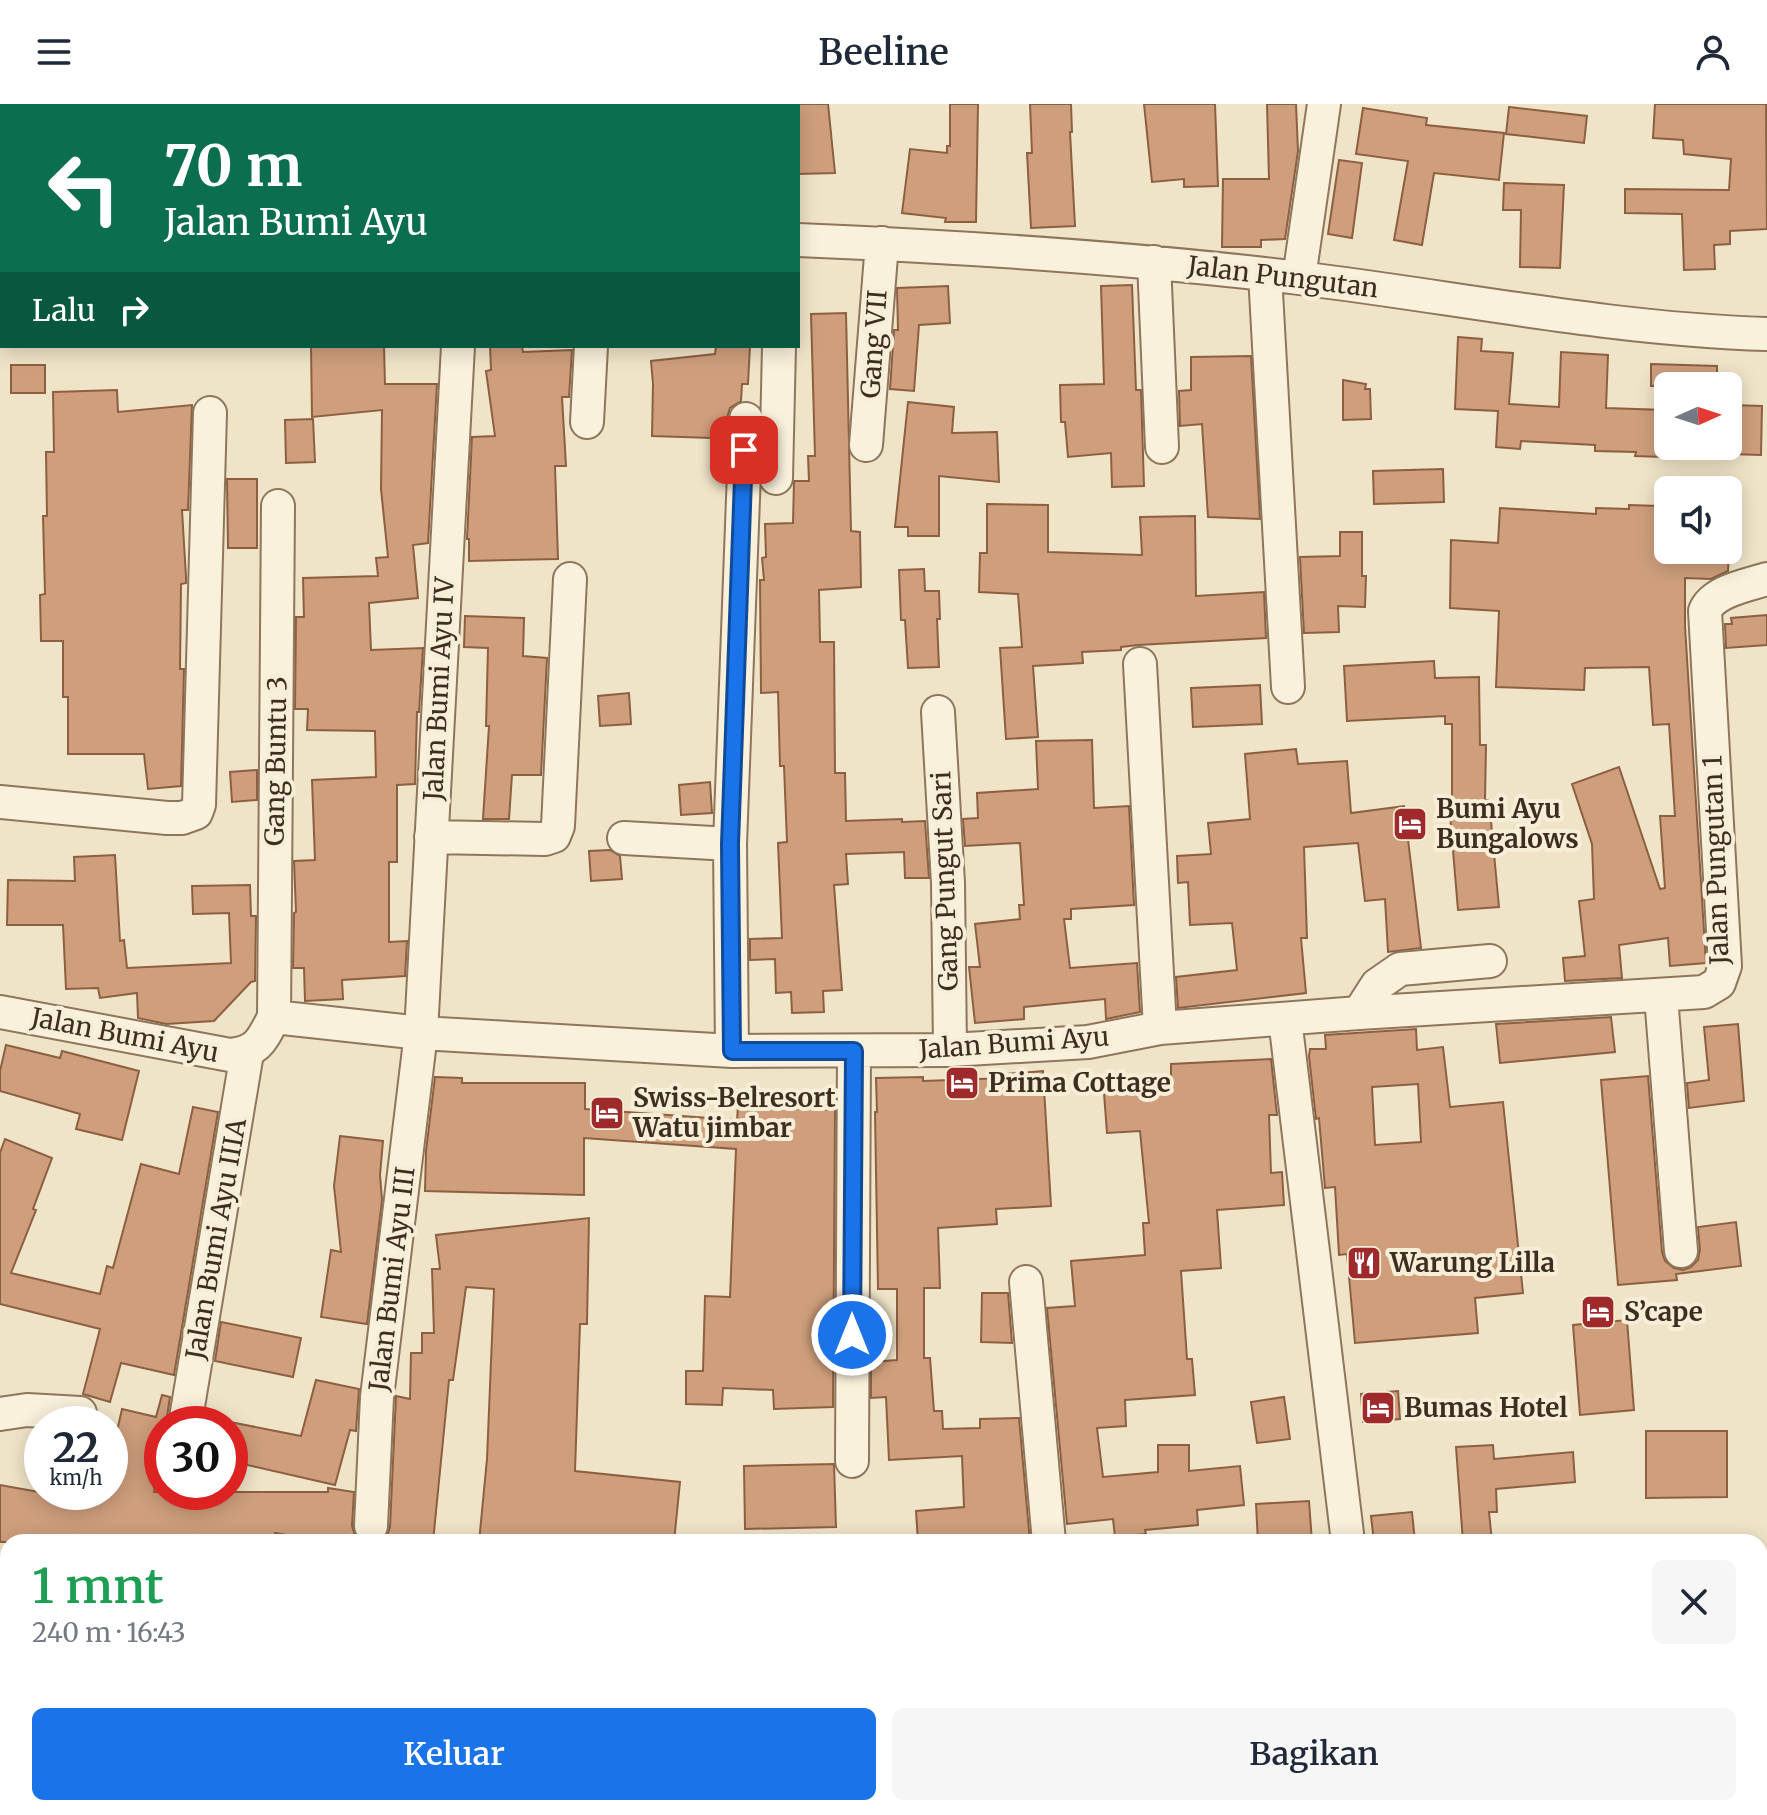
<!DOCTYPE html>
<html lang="id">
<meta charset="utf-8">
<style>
:root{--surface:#fff;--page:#f6f6f7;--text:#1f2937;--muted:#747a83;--accent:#1a73e8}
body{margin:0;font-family:Merriweather,serif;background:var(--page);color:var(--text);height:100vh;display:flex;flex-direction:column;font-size:30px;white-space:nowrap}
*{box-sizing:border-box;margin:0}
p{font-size:26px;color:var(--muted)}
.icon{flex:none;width:44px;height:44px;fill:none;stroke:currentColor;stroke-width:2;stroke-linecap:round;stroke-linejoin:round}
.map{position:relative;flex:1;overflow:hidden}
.drawer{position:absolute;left:0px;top:1430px;width:1768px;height:282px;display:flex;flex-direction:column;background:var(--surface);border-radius:24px 24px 0 0;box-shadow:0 4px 20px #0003}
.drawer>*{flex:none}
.guide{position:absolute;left:0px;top:0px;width:800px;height:244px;box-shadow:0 4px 20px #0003;background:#0b6e4f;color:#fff;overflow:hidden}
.needle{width:52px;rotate:87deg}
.tools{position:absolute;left:1654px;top:268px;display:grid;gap:16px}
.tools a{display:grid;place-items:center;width:88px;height:88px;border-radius:12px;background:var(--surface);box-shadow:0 4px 20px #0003;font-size:40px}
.speed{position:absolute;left:24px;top:1302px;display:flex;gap:16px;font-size:40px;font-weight:700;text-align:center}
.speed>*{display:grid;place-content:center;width:104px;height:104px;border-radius:50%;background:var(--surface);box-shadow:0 4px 20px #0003;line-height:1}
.speed small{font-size:20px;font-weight:400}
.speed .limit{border:12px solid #d22;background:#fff;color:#111}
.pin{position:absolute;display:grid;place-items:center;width:68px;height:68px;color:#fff;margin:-34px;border-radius:16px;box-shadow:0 4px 12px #0006}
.me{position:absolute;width:88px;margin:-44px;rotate:0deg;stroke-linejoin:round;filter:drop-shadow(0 0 6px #0008)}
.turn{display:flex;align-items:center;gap:28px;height:168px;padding:0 32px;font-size:36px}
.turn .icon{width:104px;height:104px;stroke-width:2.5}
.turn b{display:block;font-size:56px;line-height:68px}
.then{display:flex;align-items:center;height:76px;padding:0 32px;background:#0003;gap:16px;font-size:30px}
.round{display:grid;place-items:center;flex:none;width:84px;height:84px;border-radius:12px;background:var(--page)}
.head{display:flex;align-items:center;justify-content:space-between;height:136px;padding:0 32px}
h1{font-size:48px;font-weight:600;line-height:60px;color:#1e9e55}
.button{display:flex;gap:16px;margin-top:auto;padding:16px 32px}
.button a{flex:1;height:92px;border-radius:12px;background:var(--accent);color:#fff;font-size:32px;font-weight:600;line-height:92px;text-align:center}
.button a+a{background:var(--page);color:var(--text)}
header{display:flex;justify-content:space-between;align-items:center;height:104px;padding:0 32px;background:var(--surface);font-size:36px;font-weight:600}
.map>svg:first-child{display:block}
.building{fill:#cf9f7d;stroke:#8d5f41;stroke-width:2;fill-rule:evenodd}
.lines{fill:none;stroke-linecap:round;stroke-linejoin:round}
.street-casing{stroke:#8d765c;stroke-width:36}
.secondary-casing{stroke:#6f573f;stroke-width:48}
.street{stroke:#faf1dc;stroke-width:32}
.secondary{stroke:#faf1dc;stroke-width:44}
.route-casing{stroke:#114b97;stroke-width:20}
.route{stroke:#1a73e8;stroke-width:14}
.labels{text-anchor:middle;stroke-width:8;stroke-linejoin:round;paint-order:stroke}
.street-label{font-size:26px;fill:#3d2e20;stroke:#f7eed8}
.poi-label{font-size:26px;font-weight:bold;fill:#3d2e20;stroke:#f7eed8;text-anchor:start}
</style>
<header><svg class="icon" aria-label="menu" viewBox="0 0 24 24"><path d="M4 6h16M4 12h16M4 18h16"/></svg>Beeline<svg class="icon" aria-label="person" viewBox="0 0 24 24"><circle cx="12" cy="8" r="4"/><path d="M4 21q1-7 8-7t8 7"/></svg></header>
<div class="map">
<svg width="1767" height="1711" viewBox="0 0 1767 1711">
<rect width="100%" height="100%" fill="#f0e4c8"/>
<path class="building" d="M 798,0 L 828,0 L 835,69 L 798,70 Z
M 950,0 L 978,0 L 976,118 L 945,118 L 946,114 L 902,109 L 910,45 L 947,49 L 947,42 L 950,42 Z
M 1030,0 L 1071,0 L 1072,28 L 1070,28 L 1075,122 L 1031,124 L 1027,49 L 1032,49 Z
M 1144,0 L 1215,0 L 1218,82 L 1184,83 L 1184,75 L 1152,78 Z
M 1267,0 L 1296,0 L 1298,47 L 1285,135 L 1261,136 L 1261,143 L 1222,143 L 1223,75 L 1269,75 Z
M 1655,0 L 1766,0 L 1767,125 L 1730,127 L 1730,140 L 1714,141 L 1715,165 L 1684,166 L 1682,110 L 1625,109 L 1625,85 L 1729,86 L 1731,55 L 1684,50 L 1683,36 L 1653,34 Z
M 1509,3 L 1587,12 L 1584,39 L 1506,30 Z
M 1363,4 L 1427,14 L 1426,21 L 1504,29 L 1499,76 L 1434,69 L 1422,141 L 1394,136 L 1408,57 L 1356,50 Z
M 1339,56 L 1362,59 L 1352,134 L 1328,130 Z
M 1504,79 L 1564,81 L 1560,164 L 1520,163 L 1521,106 L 1503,106 Z
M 1132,181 L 1136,286 L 1141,286 L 1144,382 L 1112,383 L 1111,349 L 1068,353 L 1065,318 L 1061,318 L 1060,281 L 1104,280 L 1101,182 Z
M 948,182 L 950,219 L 919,221 L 914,287 L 890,285 L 894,226 L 898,226 L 897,184 Z
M 846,209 L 851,427 L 860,428 L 861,483 L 819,486 L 820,538 L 834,538 L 835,669 L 845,669 L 846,717 L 902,715 L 902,718 L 925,717 L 929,774 L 905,774 L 904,748 L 846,750 L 848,780 L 834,781 L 842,886 L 823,887 L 824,908 L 792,909 L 791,888 L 776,889 L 775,855 L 750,856 L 750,835 L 782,834 L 778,739 L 787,738 L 784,662 L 780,662 L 778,588 L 761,589 L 760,476 L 764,476 L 762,454 L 766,453 L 765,420 L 793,419 L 794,377 L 809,377 L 808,352 L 815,352 L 811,210 Z
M 1458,233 L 1482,235 L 1481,247 L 1513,249 L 1509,300 L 1559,303 L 1561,248 L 1608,251 L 1606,304 L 1665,306 L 1664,353 L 1635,352 L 1636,348 L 1595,347 L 1595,341 L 1521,337 L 1520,345 L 1496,343 L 1498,307 L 1455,305 Z
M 311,242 L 384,242 L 385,280 L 437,280 L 428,439 L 413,441 L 418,494 L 369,499 L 371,546 L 423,544 L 419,608 L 417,608 L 415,680 L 397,681 L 397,758 L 389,758 L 389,838 L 407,837 L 405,872 L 342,876 L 343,895 L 305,897 L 304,864 L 293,864 L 294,809 L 296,808 L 294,757 L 315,756 L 312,676 L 376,673 L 375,627 L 307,626 L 308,605 L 295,605 L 296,513 L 304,513 L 303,474 L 378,472 L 376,454 L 388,453 L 381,385 L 382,306 L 312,313 Z
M 490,242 L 522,242 L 523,248 L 572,246 L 569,293 L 562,293 L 566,362 L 555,362 L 558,455 L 469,457 L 469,435 L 467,435 L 472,333 L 495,332 L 486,267 L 491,266 Z
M 716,242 L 750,242 L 748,280 L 742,280 L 741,297 L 730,304 L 727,314 L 725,369 L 712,369 L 712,334 L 652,332 L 653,280 L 651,257 L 715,250 Z
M 1251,252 L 1260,415 L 1208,413 L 1202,320 L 1180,322 L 1179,287 L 1191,286 L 1191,253 Z
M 1651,260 L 1717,262 L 1717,282 L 1651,282 Z
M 11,261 L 45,261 L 45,289 L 11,289 Z
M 1343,276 L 1366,280 L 1365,285 L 1370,285 L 1371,315 L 1343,316 Z
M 117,286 L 118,308 L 192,301 L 188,406 L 182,406 L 186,473 L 186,479 L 181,480 L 180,565 L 184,565 L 181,682 L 148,685 L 144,650 L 68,650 L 68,593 L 63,593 L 63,537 L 41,537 L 40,491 L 45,490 L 43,412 L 47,412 L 46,348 L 54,348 L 53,288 Z
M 908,298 L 954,303 L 952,329 L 997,328 L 999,378 L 939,372 L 939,432 L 908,432 L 908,423 L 895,423 Z
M 1730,301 L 1762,302 L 1761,351 L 1729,350 Z
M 313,315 L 315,358 L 286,359 L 285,316 Z
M 1443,365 L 1444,398 L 1374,400 L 1373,367 Z
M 227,375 L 257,375 L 257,444 L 228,444 Z
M 987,400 L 1048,401 L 1048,448 L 1142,451 L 1140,413 L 1195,412 L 1196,492 L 1264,488 L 1266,534 L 1138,541 L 1121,543 L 1121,546 L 1082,548 L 1083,559 L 1033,562 L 1038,633 L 1006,635 L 1000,544 L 1022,543 L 1018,490 L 979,488 L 980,449 L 987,449 Z
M 1629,401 L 1659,402 L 1657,445 L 1729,448 L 1728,467 L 1711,475 L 1685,474 L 1685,522 L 1706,859 L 1670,862 L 1668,834 L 1619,841 L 1622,874 L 1565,877 L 1563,854 L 1585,852 L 1579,797 L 1594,795 L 1592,740 L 1572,680 L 1619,663 L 1660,785 L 1665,784 L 1660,712 L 1675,712 L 1669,620 L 1653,621 L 1649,563 L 1585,564 L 1584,586 L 1496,583 L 1499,507 L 1450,504 L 1451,436 L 1498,439 L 1500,404 L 1596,410 L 1596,404 L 1629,405 Z
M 1340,428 L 1362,428 L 1362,472 L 1366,472 L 1365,503 L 1338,502 L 1339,528 L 1304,529 L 1300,453 L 1340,452 Z
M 924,465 L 925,487 L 939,487 L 940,515 L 937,515 L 939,563 L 908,564 L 905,516 L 901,516 L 899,466 Z
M 1767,511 L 1767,541 L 1726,544 L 1725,520 L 1732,520 L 1731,514 Z
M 465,512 L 524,514 L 523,552 L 547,554 L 541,671 L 512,671 L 509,715 L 483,715 L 489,622 L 486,622 L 488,544 L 464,543 Z
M 1434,557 L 1435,574 L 1479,573 L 1480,641 L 1486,641 L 1485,696 L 1489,696 L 1499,803 L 1458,806 L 1449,699 L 1452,698 L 1452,620 L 1445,620 L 1445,612 L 1347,617 L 1344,562 Z
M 1260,581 L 1262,620 L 1193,623 L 1191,584 Z
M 629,589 L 631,620 L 600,622 L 598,592 Z
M 1092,636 L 1094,704 L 1129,702 L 1134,801 L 1071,805 L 1071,815 L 1064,815 L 1070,864 L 1137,859 L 1140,908 L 1106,915 L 1105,895 L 1024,903 L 1024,915 L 975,919 L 969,863 L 980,863 L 975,820 L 1020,815 L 1019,801 L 1024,801 L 1020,739 L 965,742 L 963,715 L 978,714 L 977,689 L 1038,685 L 1036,637 Z
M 1296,645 L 1298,660 L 1347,657 L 1351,709 L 1404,702 L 1421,844 L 1388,848 L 1385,795 L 1365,797 L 1358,739 L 1304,743 L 1307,834 L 1301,834 L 1306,889 L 1178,904 L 1176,873 L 1237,866 L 1232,819 L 1190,821 L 1188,778 L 1178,779 L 1177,752 L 1211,750 L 1208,719 L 1250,715 L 1245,650 Z
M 257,666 L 257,696 L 232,698 L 230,668 Z
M 710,678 L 712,709 L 681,711 L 679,681 Z
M 610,746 L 620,752 L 622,775 L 591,777 L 589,747 Z
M 115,751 L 120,837 L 124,836 L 127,864 L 231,859 L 229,809 L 193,810 L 192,782 L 250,781 L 251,812 L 256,812 L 255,877 L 251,878 L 214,917 L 166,920 L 138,914 L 137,889 L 100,894 L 98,884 L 66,885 L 63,821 L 7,821 L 8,776 L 75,777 L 74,753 Z
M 1611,913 L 1615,948 L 1500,959 L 1496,920 Z
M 1738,920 L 1744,997 L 1689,1004 L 1687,979 L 1709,976 L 1704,923 Z
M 1416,925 L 1417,946 L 1443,943 L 1450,1003 L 1503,998 L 1523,1189 L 1475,1194 L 1478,1229 L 1355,1239 L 1347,1150 L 1339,1151 L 1335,1083 L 1325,1084 L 1319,1014 L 1316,1015 L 1309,952 L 1310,945 L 1326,945 L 1325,931 ZM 1418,980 L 1421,1038 L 1375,1041 L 1372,983 Z
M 6,941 L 60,954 L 62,947 L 139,967 L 122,1036 L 76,1025 L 80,1010 L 0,987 L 0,967 Z
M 1271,955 L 1277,1011 L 1269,1011 L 1271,1069 L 1282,1068 L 1284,1101 L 1217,1106 L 1221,1164 L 1181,1167 L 1187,1255 L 1192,1255 L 1195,1291 L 1125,1296 L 1126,1322 L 1097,1324 L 1103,1373 L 1158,1368 L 1158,1341 L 1189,1341 L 1189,1367 L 1240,1362 L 1244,1401 L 1197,1406 L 1198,1421 L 1145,1426 L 1146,1430 L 1115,1433 L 1113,1415 L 1067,1420 L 1047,1204 L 1075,1202 L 1071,1157 L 1145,1151 L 1143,1119 L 1149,1119 L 1140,1027 L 1107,1029 L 1103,976 L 1171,971 L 1171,960 Z
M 1043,967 L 1051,1102 L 996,1105 L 997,1120 L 938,1124 L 940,1184 L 924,1184 L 924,1254 L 930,1254 L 934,1307 L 942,1307 L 943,1325 L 980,1324 L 980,1315 L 1019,1314 L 1030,1438 L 965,1438 L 965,1435 L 918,1438 L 916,1407 L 964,1403 L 962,1352 L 889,1356 L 886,1293 L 871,1294 L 871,1258 L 897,1256 L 897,1185 L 878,1185 L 875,1008 L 877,1008 L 876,974 L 923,973 L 923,977 L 1006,974 L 1006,970 Z
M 1648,972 L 1662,1148 L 1665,1157 L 1674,1164 L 1683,1166 L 1691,1163 L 1698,1156 L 1700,1146 L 1698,1123 L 1736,1118 L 1741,1162 L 1676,1170 L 1677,1176 L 1618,1181 L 1601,976 Z
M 435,973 L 462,974 L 462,979 L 585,979 L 585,1005 L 737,1016 L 738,1002 L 835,1006 L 833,1303 L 774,1305 L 773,1286 L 723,1284 L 722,1301 L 686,1300 L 686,1267 L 703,1267 L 705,1192 L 730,1193 L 736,1045 L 584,1034 L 584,1091 L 425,1087 L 426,1047 Z
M 193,1003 L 218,1008 L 174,1271 L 121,1259 L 110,1298 L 83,1290 L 100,1225 L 0,1200 L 0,1049 L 5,1035 L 52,1054 L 33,1105 L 36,1106 L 11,1169 L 100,1190 L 107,1162 L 113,1164 L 141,1060 L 179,1070 Z
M 340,1032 L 383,1037 L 380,1071 L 382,1096 L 367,1220 L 321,1213 L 331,1146 L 341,1148 L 334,1082 Z
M 589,1114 L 587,1220 L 580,1220 L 575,1367 L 680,1378 L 674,1438 L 479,1438 L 487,1355 L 494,1185 L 466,1183 L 453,1276 L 449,1276 L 433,1438 L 381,1438 L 387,1432 L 390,1423 L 396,1292 L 410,1295 L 411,1249 L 422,1249 L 422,1229 L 434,1229 L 432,1165 L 440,1165 L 436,1131 Z
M 982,1189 L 1008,1189 L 1012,1239 L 981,1238 Z
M 1627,1216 L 1634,1306 L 1580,1311 L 1573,1221 Z
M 221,1218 L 301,1234 L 293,1273 L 215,1257 Z
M 316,1276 L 359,1285 L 356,1327 L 350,1326 L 335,1381 L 230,1357 L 230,1318 L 301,1332 Z
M 1398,1287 L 1400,1315 L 1363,1318 L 1361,1290 Z
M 162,1291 L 170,1293 L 166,1320 L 162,1320 L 154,1388 L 328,1388 L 328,1384 L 354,1388 L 352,1422 L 355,1431 L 361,1438 L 315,1433 L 314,1436 L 275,1429 L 274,1438 L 0,1438 L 0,1381 L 39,1388 L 110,1388 L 110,1358 L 122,1305 L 156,1313 Z
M 1284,1293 L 1290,1335 L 1257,1339 L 1251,1298 Z
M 1646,1327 L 1727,1327 L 1727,1393 L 1646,1394 Z
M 1493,1341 L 1494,1355 L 1573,1348 L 1575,1378 L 1496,1385 L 1497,1408 L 1489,1408 L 1492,1438 L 1463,1438 L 1456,1343 Z
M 834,1360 L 836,1423 L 745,1425 L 744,1362 Z
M 1309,1397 L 1312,1438 L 1258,1438 L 1256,1400 Z
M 1412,1408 L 1415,1438 L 1374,1438 L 1371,1412 Z"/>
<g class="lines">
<g class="street-casing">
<path id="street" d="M 681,0 L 681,2
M 181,2 L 181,0
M 0,68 L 2,68
M 798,136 C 965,143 1132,154 1299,174 C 1455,193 1609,225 1767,230
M 1154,158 L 1162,343
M 1265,170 L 1288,583
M 1299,174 L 1324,0
M 587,318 L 591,242
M 866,341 L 882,139
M 776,374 L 779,242
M 1140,560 L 1160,924
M 938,608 L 948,779 L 950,946
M 0,698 L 167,714 L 182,714 L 196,709 L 199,701 L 210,309
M 431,733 L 545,735 L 554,732 L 558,722 L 570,475
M 624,734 L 730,740
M 1661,892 L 1681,1147
M 0,908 L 230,951 C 258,948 262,936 274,913 L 421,929 L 732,947 L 950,946 L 1088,938 L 1160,924 L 1359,909 L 1704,888 L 1719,879 L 1725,862 L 1705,507 C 1713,487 1748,481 1767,475
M 1359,909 L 1377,881 L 1400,865 L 1490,857
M 274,913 L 278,402
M 1285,915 L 1348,1438
M 732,947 L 730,740 L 746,315
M 1026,1178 L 1049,1438
M 0,1310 L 27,1306 L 80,1309
M 185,1320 L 247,949
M 852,1357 L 854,947
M 371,1422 L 377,1293 L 421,929 L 458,242
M 189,1704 L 189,1711
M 1073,1704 L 1074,1711"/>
</g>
<g class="secondary-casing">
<path id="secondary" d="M 1760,1613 L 1767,1610
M 1370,1711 L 1404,1704"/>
</g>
<use href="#street" class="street"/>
<use href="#secondary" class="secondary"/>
</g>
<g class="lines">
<g class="route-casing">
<path id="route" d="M 744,346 L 730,740 L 732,947 L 854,947 L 852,1231"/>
</g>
<use href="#route" class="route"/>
</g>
<defs>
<g id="hotel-square" transform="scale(1.8)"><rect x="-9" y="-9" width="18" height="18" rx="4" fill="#9e2a2b" stroke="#f7eed8"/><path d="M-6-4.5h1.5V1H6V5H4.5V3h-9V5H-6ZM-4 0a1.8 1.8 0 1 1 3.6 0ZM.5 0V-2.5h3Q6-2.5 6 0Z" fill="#fff"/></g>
<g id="restaurant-square" transform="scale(1.8)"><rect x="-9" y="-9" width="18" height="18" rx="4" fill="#9e2a2b" stroke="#f7eed8"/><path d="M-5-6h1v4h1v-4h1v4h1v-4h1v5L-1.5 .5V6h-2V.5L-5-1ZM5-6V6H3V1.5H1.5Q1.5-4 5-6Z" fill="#fff"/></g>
</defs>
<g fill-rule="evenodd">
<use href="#hotel-square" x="1410" y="720"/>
<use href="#hotel-square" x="962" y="979"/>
<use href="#hotel-square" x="607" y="1009"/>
<use href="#restaurant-square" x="1364" y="1159"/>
<use href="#hotel-square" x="1598" y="1208"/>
<use href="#hotel-square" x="1378" y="1304"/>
</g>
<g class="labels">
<g class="street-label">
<text transform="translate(1283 173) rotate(7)" y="9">Jalan Pungutan</text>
<text transform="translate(874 240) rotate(-86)" y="9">Gang VII</text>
<text transform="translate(439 585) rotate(-87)" y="9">Jalan Bumi Ayu IV</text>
<text transform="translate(276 657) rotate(-89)" y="9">Gang Buntu 3</text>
<text transform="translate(1716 756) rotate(-92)" y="9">Jalan Pungutan 1</text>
<text transform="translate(945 777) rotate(-92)" y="9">Gang Pungut Sari</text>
<text transform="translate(125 931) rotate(11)" y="9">Jalan Bumi Ayu</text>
<text transform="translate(1014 939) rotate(-4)" y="9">Jalan Bumi Ayu</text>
<text transform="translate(216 1135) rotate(-80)" y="9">Jalan Bumi Ayu IIIA</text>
<text transform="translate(392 1175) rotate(-83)" y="9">Jalan Bumi Ayu III</text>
</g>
<g class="poi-label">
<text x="1436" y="714">Bumi Ayu<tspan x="1436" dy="30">Bungalows</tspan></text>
<text x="988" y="988">Prima Cottage</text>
<text x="633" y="1003">Swiss-Belresort<tspan x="633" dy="30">Watu jimbar</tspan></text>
<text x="1390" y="1168">Warung Lilla</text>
<text x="1624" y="1217">S’cape</text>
<text x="1404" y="1313">Bumas Hotel</text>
</g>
</g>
</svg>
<div class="tools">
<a><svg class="needle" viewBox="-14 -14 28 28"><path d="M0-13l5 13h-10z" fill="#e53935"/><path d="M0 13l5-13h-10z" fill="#747a83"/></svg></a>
<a><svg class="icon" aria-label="sound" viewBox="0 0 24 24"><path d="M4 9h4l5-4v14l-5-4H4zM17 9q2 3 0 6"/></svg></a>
</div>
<div class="speed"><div>22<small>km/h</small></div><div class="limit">30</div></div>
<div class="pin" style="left:744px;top:346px;background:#d93025"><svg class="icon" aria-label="arrive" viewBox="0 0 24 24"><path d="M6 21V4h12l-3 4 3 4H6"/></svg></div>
<svg class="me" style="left:852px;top:1231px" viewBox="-20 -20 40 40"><circle r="17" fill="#1a73e8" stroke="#fff" stroke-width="3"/><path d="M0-11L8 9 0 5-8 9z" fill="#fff"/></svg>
<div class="guide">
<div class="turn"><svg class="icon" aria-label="left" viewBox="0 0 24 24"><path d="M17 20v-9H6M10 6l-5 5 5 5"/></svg><div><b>70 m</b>Jalan Bumi Ayu</div></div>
<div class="then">Lalu<svg class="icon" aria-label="right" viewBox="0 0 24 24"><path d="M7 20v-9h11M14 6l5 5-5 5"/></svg></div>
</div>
<section class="drawer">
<div class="head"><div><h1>1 mnt</h1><p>240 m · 16:43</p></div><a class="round"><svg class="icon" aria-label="close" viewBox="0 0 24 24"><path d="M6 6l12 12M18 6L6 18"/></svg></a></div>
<div class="button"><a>Keluar</a><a>Bagikan</a></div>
</section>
</div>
